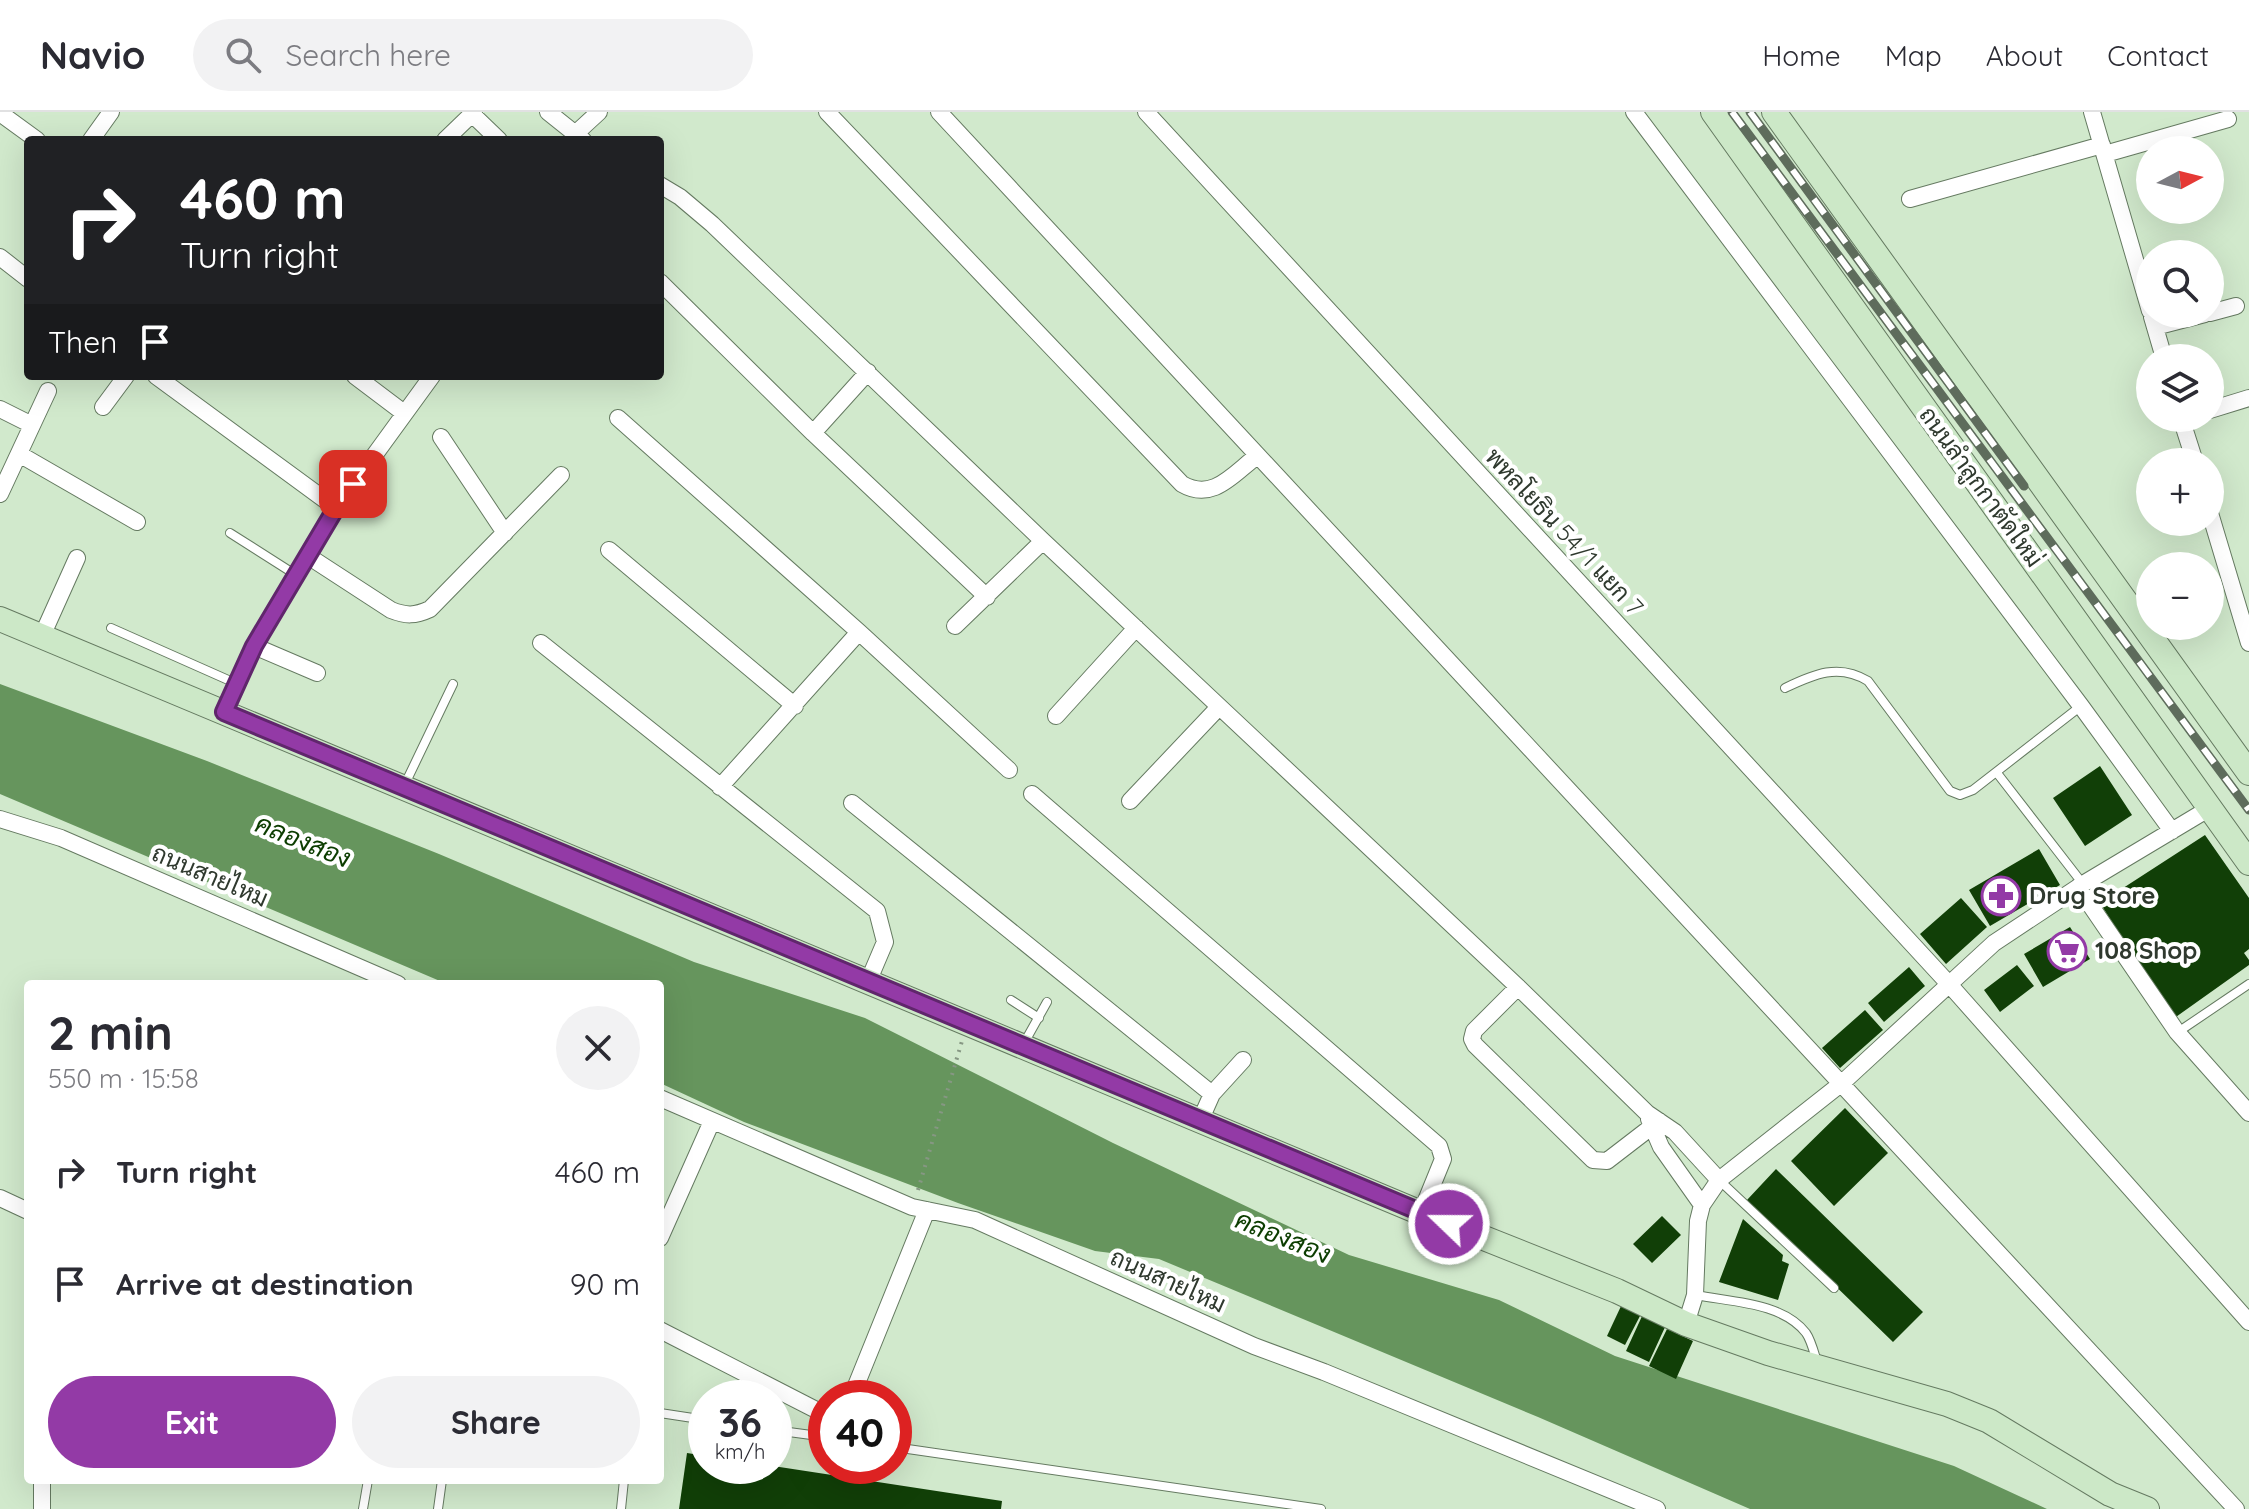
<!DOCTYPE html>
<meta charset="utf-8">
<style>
:root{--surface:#fff;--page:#f2f2f3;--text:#2b2b33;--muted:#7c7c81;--line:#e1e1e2;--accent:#933aa6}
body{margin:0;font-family:Quicksand,Sarabun,sans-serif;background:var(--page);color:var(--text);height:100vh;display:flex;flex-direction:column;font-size:30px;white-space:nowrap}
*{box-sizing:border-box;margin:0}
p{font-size:26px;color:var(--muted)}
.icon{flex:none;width:44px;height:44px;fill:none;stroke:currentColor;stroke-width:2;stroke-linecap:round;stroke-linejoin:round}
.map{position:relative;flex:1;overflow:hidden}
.panel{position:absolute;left:24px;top:868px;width:640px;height:504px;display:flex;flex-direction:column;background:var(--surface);border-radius:8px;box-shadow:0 8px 32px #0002}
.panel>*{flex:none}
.hud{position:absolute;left:24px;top:24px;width:640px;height:244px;border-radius:8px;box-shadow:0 8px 32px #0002;background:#202124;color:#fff;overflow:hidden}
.needle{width:52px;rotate:83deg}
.fabs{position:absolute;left:2136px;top:24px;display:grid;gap:16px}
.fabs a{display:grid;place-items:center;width:88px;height:88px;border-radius:50%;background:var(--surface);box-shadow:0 8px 32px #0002;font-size:40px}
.speed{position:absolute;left:688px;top:1268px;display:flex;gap:16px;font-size:40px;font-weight:700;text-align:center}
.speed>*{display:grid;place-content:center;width:104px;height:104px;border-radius:50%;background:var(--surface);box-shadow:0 8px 32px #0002;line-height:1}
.speed small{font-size:20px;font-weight:400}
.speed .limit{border:12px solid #d22;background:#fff;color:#111}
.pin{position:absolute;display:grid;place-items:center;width:68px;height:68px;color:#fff;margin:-34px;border-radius:16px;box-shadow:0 4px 12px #0006}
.me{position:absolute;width:88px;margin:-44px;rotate:292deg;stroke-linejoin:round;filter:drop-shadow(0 0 6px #0008)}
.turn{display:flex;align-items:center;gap:28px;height:168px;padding:0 24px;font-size:36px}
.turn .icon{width:104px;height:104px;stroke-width:2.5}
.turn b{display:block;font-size:56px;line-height:68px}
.then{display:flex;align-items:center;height:76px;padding:0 24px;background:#0003;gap:16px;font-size:30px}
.round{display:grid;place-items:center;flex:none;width:84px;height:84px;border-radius:42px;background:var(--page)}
.overview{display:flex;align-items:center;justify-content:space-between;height:136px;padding:0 24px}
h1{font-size:48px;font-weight:700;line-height:60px}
.cta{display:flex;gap:16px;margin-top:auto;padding:16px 24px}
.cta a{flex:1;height:92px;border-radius:48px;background:var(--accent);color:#fff;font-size:32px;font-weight:700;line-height:92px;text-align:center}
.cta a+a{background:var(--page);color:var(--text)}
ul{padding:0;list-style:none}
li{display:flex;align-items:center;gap:24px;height:112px;padding:0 24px}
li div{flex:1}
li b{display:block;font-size:30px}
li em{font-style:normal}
header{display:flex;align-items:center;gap:48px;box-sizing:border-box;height:112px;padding:0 40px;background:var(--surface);border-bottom:2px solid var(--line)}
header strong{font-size:38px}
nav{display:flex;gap:44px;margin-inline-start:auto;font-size:28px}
.search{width:560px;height:72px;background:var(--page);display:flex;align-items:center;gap:20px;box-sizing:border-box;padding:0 28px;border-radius:44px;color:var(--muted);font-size:30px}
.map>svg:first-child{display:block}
.water{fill:#66955d}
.building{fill:#113f07}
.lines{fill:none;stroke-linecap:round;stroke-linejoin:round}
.lane-casing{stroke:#657a61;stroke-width:10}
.street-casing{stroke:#657a61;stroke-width:18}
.secondary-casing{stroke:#657a61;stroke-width:26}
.path{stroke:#869783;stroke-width:4;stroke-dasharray:2 6;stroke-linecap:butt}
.lane{stroke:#fff;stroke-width:8}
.street{stroke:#fff;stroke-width:16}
.secondary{stroke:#cce8c7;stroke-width:24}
.rail-casing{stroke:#5e6c5c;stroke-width:9}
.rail{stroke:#fff;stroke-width:6;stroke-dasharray:18;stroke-linecap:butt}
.route-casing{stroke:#60266c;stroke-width:20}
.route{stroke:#933aa6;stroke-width:14}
.labels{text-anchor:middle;stroke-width:8;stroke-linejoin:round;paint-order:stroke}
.street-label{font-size:24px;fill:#2f392e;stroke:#fff}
.poi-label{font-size:24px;font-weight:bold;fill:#2f392e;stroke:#fff;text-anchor:start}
.water-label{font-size:26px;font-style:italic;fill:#0c3d01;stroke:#fff}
</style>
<header>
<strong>Navio</strong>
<div class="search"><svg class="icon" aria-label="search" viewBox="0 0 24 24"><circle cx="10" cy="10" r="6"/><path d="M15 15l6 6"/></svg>Search here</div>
<nav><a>Home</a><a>Map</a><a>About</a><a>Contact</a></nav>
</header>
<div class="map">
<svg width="2249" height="1397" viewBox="0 0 2249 1397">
<rect width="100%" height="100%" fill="#d1e9cc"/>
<path class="water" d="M 0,572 L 207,649 L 439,742 L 694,850 L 865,906 L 1113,1031 L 1349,1143 L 1499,1188 L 1615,1244 L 1954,1354 L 2047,1397 L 1750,1397 L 1538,1305 L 1159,1147 L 1095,1139 L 958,1091 L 744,1010 L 660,971 L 660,872 L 447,872 L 0,682 Z"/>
<path class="building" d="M 2100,654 L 2132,703 L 2085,734 L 2053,686 Z
M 2205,723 L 2249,786 L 2249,837 L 2244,841 L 2249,848 L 2249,853 L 2173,907 L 2100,791 Z
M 2039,737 L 2060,773 L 1990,814 L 1969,778 Z
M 1961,786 L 1987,815 L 1946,852 L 1920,822 Z
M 2070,815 L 2090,847 L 2043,875 L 2024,842 Z
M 2017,853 L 2034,874 L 2000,900 L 1984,878 Z
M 1909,855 L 1925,874 L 1884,910 L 1868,891 Z
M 1865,898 L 1883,918 L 1840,956 L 1822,936 Z
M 1845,996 L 1888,1041 L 1834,1094 L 1791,1049 Z
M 1776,1057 L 1923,1200 L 1893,1230 L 1747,1088 Z
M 1662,1104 L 1681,1123 L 1652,1151 L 1633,1132 Z
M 1743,1107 L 1783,1143 L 1782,1149 L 1789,1152 L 1778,1188 L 1719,1170 Z
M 1622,1192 L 1641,1202 L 1625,1233 L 1607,1224 Z
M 1643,1202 L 1666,1213 L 1649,1250 L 1626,1239 Z
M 1667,1217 L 1693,1229 L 1676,1267 L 1649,1254 Z
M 687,1341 L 706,1344 L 706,1354 L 773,1354 L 1002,1389 L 1001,1397 L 679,1397 Z"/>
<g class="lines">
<g class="lane-casing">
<path id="lane" d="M 230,421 L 296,463
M 111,516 L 235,571
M 1785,576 C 1814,562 1839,551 1868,569 L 1950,679 L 1960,683 L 1973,678 L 2081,594
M 1997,661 L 2083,772
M 405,672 L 453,572
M 1011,888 L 1039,906
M 2178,920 L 2249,872
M 1023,933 L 1047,890
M 1719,1068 L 1834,1176
M 1696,1183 C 1730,1190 1782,1190 1806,1221 C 1811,1228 1814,1240 1817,1250
M 660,1301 L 706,1308
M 774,1318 L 826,1325
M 894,1335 L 1321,1397
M 363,1397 L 368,1368
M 438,1397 L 442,1368
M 621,1397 L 624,1368"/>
</g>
<g class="street-casing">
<path id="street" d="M 474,0 L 472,2 L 499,28
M 548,0 L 583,28
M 827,0 L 1182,372 C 1213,390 1233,362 1257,344
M 939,0 L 2236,1397
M 1146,0 L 1948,871 L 2249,1210
M 1634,0 L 2081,594 L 2172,719
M 2092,0 L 2150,199
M 0,1 L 37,28
M 574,23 L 599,0
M 91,28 L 111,0
M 445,28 L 472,2
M 2105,42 L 2228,7
M 660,73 L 680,85 L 712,112 L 1043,429 L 1518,875 L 1647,1001 L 1675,1020 L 1719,1068
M 1910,87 L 2102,33
M 0,145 L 28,167
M 660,170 L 813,321 L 987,485
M 2210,201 L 2236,194
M 2152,205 L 2164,246
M 2155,215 L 2205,202
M 156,264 L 336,396
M 355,264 L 404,301
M 103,295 L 126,264
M 0,297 L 32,313
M 2210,298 L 2249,286
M 618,306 L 859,520 L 1009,658
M 2181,306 L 2195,350
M 813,321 L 868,260
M 441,325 L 505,421
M 19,342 L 137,410
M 0,382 L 48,279
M 2210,401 L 2249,531
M 609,438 L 795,594
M 308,444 L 391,498 C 406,504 415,504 430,497 L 561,363
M 955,514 L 1043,429
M 42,524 L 77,446
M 541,531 L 877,799 L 885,830 L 868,870
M 254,534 L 317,561
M 224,600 L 254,534 L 336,396 L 432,264
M 1056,604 L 1136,516
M 720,675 L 859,520
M 1032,682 L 1439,1034 L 1443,1047 L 1421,1101
M 1130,689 L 1219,595
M 852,691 L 1212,982
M 0,707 L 61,726 L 398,872
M 2078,775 L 2177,920 L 2249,1001
M 1518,875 L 1474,919 L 1472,927 L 1475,933 L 1593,1048 L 1607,1049 L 1659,1009
M 660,986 L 912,1095 L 975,1108 L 1254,1234 L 1324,1260 L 1657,1397
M 1649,1007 L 1661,1035 L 1702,1093
M 1200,1009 L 1212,982 L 1243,948
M 0,1086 L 28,1099
M 660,1126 L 712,1009
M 1686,1212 L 1695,1183 L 1698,1109 L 1702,1093 L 1719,1068 L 1842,971 L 1994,831 L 2083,772 L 2210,696
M 660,1218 L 826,1303
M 851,1286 L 927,1098
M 42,1368 L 42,1397"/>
</g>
<g class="secondary-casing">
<path id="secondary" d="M 1713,0 L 2249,751
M 1774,0 L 2249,661
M 0,507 L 1421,1101 L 1617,1179 L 1686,1212 L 1768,1241 L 1947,1292 L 1989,1309 L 2110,1382 L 2147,1397"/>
</g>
<path class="path" d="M 918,1078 L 962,929"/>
<use href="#lane" class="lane"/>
<use href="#street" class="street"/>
<use href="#secondary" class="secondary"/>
<g class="rail-casing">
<path id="rail" d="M 1732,0 L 2249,698
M 1750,0 L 2024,374"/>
</g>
<use href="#rail" class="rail"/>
</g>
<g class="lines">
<g class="route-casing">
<path id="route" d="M 353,372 L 336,396 L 254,534 L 224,600 L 1449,1112"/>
</g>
<use href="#route" class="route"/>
</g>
<defs>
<g id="pharmacy-ring" transform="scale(2)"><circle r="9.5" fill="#fff" stroke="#933aa6" stroke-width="1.5"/><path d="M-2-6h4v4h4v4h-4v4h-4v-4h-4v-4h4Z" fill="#933aa6"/></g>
<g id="supermarket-ring" transform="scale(2)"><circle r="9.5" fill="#fff" stroke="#933aa6" stroke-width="1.5"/><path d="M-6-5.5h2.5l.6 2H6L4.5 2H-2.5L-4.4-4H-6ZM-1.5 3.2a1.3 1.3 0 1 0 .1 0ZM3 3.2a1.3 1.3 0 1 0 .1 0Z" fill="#933aa6"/></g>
</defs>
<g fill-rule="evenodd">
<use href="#pharmacy-ring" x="2001" y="784"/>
<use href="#supermarket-ring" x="2067" y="839"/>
</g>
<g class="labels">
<g class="street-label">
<text transform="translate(1981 375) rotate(54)" y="8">ถนนลำลูกกาตัดใหม่</text>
<text transform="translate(1564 420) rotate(47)" y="8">พหลโยธิน 54/1 แยก 7</text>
<text transform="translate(210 764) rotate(23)" y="8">ถนนสายไหม</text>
<text transform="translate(1168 1169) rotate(24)" y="8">ถนนสายไหม</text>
</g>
<g class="poi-label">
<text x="2029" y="792">Drug Store</text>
<text x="2095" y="847">108 Shop</text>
</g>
<g class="water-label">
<text transform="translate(303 729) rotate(22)" y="9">คลองสอง</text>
<text transform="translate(1283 1125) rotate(22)" y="9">คลองสอง</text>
</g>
</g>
</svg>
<div class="fabs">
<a><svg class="needle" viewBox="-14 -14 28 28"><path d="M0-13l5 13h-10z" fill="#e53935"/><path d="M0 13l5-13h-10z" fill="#7c7c81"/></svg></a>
<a><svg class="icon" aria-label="search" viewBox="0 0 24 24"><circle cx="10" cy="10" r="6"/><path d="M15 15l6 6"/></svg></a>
<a><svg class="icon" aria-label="layers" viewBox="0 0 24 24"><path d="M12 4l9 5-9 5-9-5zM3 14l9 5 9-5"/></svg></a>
<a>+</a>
<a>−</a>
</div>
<div class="speed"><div>36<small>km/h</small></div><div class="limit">40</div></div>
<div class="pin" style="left:353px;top:372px;background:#d93025"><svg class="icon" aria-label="arrive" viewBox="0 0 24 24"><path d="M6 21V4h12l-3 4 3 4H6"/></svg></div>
<svg class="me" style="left:1449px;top:1112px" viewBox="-20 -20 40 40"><circle r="17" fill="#933aa6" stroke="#fff" stroke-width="3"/><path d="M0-11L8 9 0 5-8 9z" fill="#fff"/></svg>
<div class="hud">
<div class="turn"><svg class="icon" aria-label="right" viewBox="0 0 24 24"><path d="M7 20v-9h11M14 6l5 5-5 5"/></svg><div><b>460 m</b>Turn right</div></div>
<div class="then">Then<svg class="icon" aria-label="arrive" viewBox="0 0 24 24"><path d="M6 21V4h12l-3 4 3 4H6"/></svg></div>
</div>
<section class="panel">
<div class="overview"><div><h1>2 min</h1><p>550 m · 15:58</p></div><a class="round"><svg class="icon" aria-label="close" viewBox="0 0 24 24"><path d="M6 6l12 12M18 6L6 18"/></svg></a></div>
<ul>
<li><svg class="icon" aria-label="right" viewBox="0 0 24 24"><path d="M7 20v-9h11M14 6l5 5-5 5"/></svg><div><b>Turn right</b></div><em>460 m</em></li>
<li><svg class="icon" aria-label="arrive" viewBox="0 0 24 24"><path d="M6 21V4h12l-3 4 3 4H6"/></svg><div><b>Arrive at destination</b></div><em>90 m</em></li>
</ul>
<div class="cta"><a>Exit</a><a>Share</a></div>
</section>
</div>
